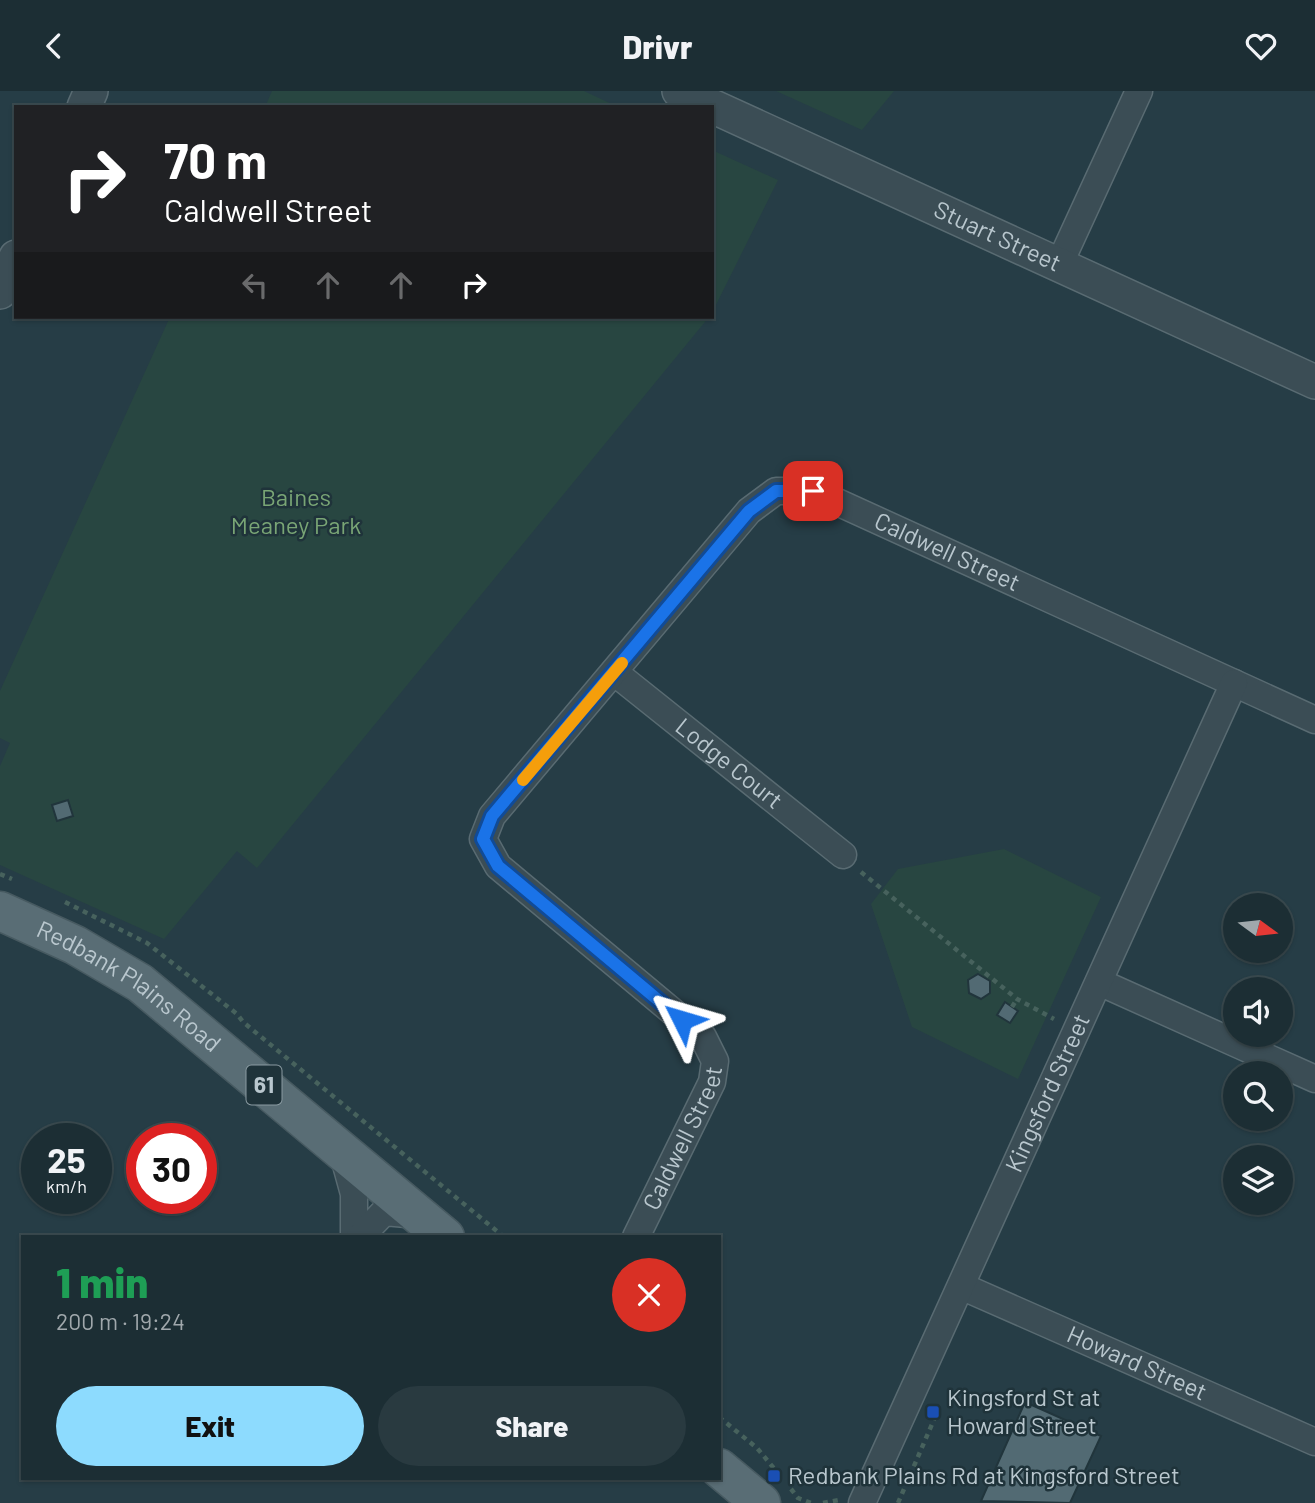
<!DOCTYPE html>
<meta charset="utf-8">
<style>
:root{--surface:#1c2e34;--page:#293a40;--text:#f1f3f6;--muted:#a0a8ac;--line:#3a4a4f;--accent:#8ddbfe}
body{margin:0;font-family:Barlow,sans-serif;background:var(--page);color:var(--text);height:100vh;display:flex;flex-direction:column;font-size:26px;white-space:nowrap}
*{box-sizing:border-box;margin:0}
p{font-size:23px;color:var(--muted)}
.icon{flex:none;width:38px;height:38px;fill:none;stroke:currentColor;stroke-width:2;stroke-linecap:round;stroke-linejoin:round}
.map{position:relative;flex:1;overflow:hidden}
.details{position:absolute;left:21px;top:1144px;width:700px;height:245px;display:flex;flex-direction:column;background:var(--surface);border-radius:0px;box-shadow:0 2px 5px #0004,0 0 0 2px var(--line)}
.details>*{flex:none}
.guide{position:absolute;left:14px;top:14px;width:700px;height:214px;border-radius:0px;box-shadow:0 2px 5px #0004,0 0 0 2px var(--line);background:#202124;color:#fff;overflow:hidden}
.needle{width:46px;rotate:105deg}
.tools{position:absolute;left:1223px;top:802px;display:grid;gap:14px}
.tools a{display:grid;place-items:center;width:70px;height:70px;border-radius:50%;background:var(--surface);box-shadow:0 2px 5px #0004,0 0 0 2px var(--line);font-size:35px}
.speed{position:absolute;left:21px;top:1032px;display:flex;gap:14px;font-size:35px;font-weight:700;text-align:center}
.speed>*{display:grid;place-content:center;width:91px;height:91px;border-radius:50%;background:var(--surface);box-shadow:0 2px 5px #0004,0 0 0 2px var(--line);line-height:1}
.speed small{font-size:18px;font-weight:400}
.speed .limit{border:10px solid #d22;background:#fff;color:#111}
.pin{position:absolute;display:grid;place-items:center;width:60px;height:60px;color:#fff;margin:-30px;border-radius:14px;box-shadow:0 4px 10px #0006}
.me{position:absolute;width:77px;margin:-38px;rotate:310deg;stroke-linejoin:round;filter:drop-shadow(0 0 5px #0008)}
.turn{display:flex;align-items:center;gap:24px;height:147px;padding:0 35px;font-size:32px}
.turn .icon{width:91px;height:91px;stroke-width:2.5}
.turn b{display:block;font-size:49px;line-height:60px}
.lanes{display:flex;align-items:center;height:66px;padding:0 35px;background:#0003;justify-content:center;gap:35px;direction:ltr}
.lanes .off{opacity:.35}
.round{display:grid;place-items:center;flex:none;width:74px;height:74px;border-radius:37px;background:var(--page)}
.summary{display:flex;align-items:center;justify-content:space-between;height:119px;padding:0 35px}
h1{font-size:42px;font-weight:800;line-height:52px;color:#1e9e55}
.action{display:flex;gap:14px;margin-top:auto;padding:14px 35px}
.action a{flex:1;height:80px;border-radius:42px;background:var(--accent);color:#111;font-size:28px;font-weight:800;line-height:80px;text-align:center}
.action a+a{background:var(--page);color:var(--text)}
header{display:flex;justify-content:space-between;align-items:center;height:91px;padding:0 35px;background:var(--surface);font-size:32px;font-weight:800}
.map>svg:first-child{display:block}
.green{fill:#284641}
.building{fill:#526a73;stroke:#21353c;stroke-width:2}
.lines{fill:none;stroke-linecap:round;stroke-linejoin:round}
.minor-casing{stroke:#596b72;stroke-width:29}
.tertiary-casing{stroke:#596b72;stroke-width:36}
.primary-casing{stroke:#475a61;stroke-width:41}
.path{stroke:#47625d;stroke-width:4.5;stroke-dasharray:5 5;stroke-linecap:butt}
.minor{stroke:#3b4d55;stroke-width:26}
.tertiary{stroke:#3b4d55;stroke-width:33}
.primary{stroke:#596d75;stroke-width:38}
.route-casing{stroke:#114b97;stroke-width:18}
.route{stroke:#1a73e8;stroke-width:12}
.slow{stroke:#f59e0b;stroke-width:12}
.transit-dot{fill:#1a4fb4;stroke:#1f333a;stroke-width:2.5}
.labels{text-anchor:middle;stroke-width:5;stroke-linejoin:round;paint-order:stroke}
.shield{fill:#1f333a;stroke:#8b9ba2;stroke-width:2}
.shield-label{font-size:23px;font-weight:bold;fill:#b9c7ce}
.street-label{font-size:24px;fill:#b9c7ce;stroke:#1f333a}
.park-label{font-size:24px;fill:#79a575;stroke:#1f333a}
.poi-label{font-size:24px;fill:#b9c7ce;stroke:#1f333a;text-anchor:start}
</style>
<header><svg class="icon" aria-label="back" viewBox="0 0 24 24"><path d="M15 5l-7 7 7 7"/></svg>Drivr<svg class="icon" aria-label="heart" viewBox="0 0 24 24"><path d="M12 20l-8-8c-3-5 5-10 8-4 3-6 11-1 8 4z"/></svg></header>
<div class="map">
<svg width="1315" height="1412" viewBox="0 0 1315 1412">
<rect width="100%" height="100%" fill="#263d46"/>
<path class="green" d="M 272,0 L 584,0 L 618,16 L 265,16 Z
M 776,0 L 894,0 L 862,39 Z
M 712,59 L 778,89 L 712,222 Z
M 170,226 L 709,226 L 257,777 L 237,760 L 164,848 L 0,774 L 0,675 L 10,652 L 0,647 L 0,600 Z
M 1004,758 L 1101,806 L 1018,988 L 912,936 L 871,813 L 898,778 Z"/>
<path class="building" d="M 68,709 L 73,725 L 57,730 L 52,714 Z
M 978,883 L 990,890 L 990,902 L 981,908 L 969,902 L 968,889 Z
M 1005,911 L 1018,920 L 1010,932 L 997,924 Z
M 1025,1311 L 1101,1345 L 1070,1412 L 981,1410 Z"/>
<g class="lines">
<g class="minor-casing">
<g id="minor">
<path d="M 1059,174 L 1139,0"/>
<path id="s1" d="M 614,581 L 843,764"/>
<path d="M 1099,891 L 1315,988"/>
<path d="M 342,1059 L 354,1103 L 354,1146"/>
<path d="M 360,1146 L 384,1121 L 418,1124"/>
<path id="s2" d="M 636,1146 L 712,991 L 715,970 L 703,946 L 498,775 L 483,748 L 492,725 L 749,420 L 776,400 L 813,400 L 1315,629"/>
<path id="s3" d="M 961,1195 L 1315,1351"/>
<path id="s4" d="M 862,1412 L 1234,592"/>
</g>
</g>
<g class="tertiary-casing">
<g id="tertiary">
<path id="s5" d="M 679,0 L 1315,291"/>
<path d="M 84,16 L 91,0"/>
<path d="M 0,201 L 16,166"/>
</g>
</g>
<g class="primary-casing">
<g id="primary">
<path id="s6" d="M 0,820 L 75,854 L 140,892 L 445,1146"/>
<path d="M 719,1377 L 761,1412"/>
</g>
</g>
<path class="path" d="M 861,781 L 1017,908 L 1054,928
M 0,783 L 12,788
M 65,811 L 147,852 L 237,923 L 243,931 L 504,1146
M 1012,916 L 1017,908
M 719,1326 L 757,1357 L 777,1381
M 791,1398 L 798,1407 L 811,1412
M 823,1412 L 839,1409
M 898,1412 L 939,1317"/>
<use href="#minor" class="minor"/>
<use href="#tertiary" class="tertiary"/>
<use href="#primary" class="primary"/>
</g>
<g class="lines">
<g class="route-casing">
<path id="route" d="M 682,929 L 498,775 L 483,748 L 492,725 L 749,420 L 776,400 L 813,400"/>
</g>
<use href="#route" class="route"/>
<path class="slow" d="M 523,689 L 622,572"/>
</g>
<g class="transit-dot">
<rect x="926" y="1314" width="14" height="14" rx="3.5"/>
<rect x="767" y="1378" width="14" height="14" rx="3.5"/>
</g>
<g class="labels">
<rect class="shield" x="246.5" y="974.5" width="35" height="39" rx="5"/>
<g class="shield-label">
<text x="264" y="1002">61</text>
</g>
<g class="street-label">
<text dy="8" stroke="none"><textPath href="#s5" startOffset="350">Stuart Street</textPath></text>
<text dy="8" stroke="none"><textPath href="#s2" startOffset="1160">Caldwell Street</textPath></text>
<text dy="8" stroke="none"><textPath href="#s1" startOffset="147">Lodge Court</textPath></text>
<text dy="8" stroke="none"><textPath href="#s6" startOffset="150">Redbank Plains Road</textPath></text>
<text dy="8" stroke="none"><textPath href="#s4" startOffset="450">Kingsford Street</textPath></text>
<text dy="8" stroke="none"><textPath href="#s2" startOffset="110">Caldwell Street</textPath></text>
<text dy="8" stroke="none"><textPath href="#s3" startOffset="192">Howard Street</textPath></text>
</g>
<g class="park-label">
<text x="296" y="415">Baines<tspan x="296" dy="28">Meaney Park</tspan></text>
</g>
<g class="poi-label">
<text x="947" y="1315">Kingsford St at<tspan x="947" dy="28">Howard Street</tspan></text>
<text x="788" y="1393">Redbank Plains Rd at Kingsford Street</text>
</g>
</g>
</svg>
<div class="tools">
<a><svg class="needle" viewBox="-14 -14 28 28"><path d="M0-13l5 13h-10z" fill="#e53935"/><path d="M0 13l5-13h-10z" fill="#a0a8ac"/></svg></a>
<a><svg class="icon" aria-label="sound" viewBox="0 0 24 24"><path d="M4 9h4l5-4v14l-5-4H4zM17 9q2 3 0 6"/></svg></a>
<a><svg class="icon" aria-label="search" viewBox="0 0 24 24"><circle cx="10" cy="10" r="6"/><path d="M15 15l6 6"/></svg></a>
<a><svg class="icon" aria-label="layers" viewBox="0 0 24 24"><path d="M12 4l9 5-9 5-9-5zM3 14l9 5 9-5"/></svg></a>
</div>
<div class="speed"><div>25<small>km/h</small></div><div class="limit">30</div></div>
<div class="pin" style="left:813px;top:400px;background:#d93025"><svg class="icon" aria-label="arrive" viewBox="0 0 24 24"><path d="M6 21V4h12l-3 4 3 4H6"/></svg></div>
<svg class="me" style="left:682px;top:929px" viewBox="-20 -20 40 40"><path d="M0-17L14 15 0 8-14 15z" fill="#1a73e8" stroke="#fff" stroke-width="4"/></svg>
<div class="guide">
<div class="turn"><svg class="icon" aria-label="right" viewBox="0 0 24 24"><path d="M7 20v-9h11M14 6l5 5-5 5"/></svg><div><b>70 m</b>Caldwell Street</div></div>
<div class="lanes"><svg class="icon off" aria-label="left" viewBox="0 0 24 24"><path d="M17 20v-9H6M10 6l-5 5 5 5"/></svg><svg class="icon off" aria-label="ahead" viewBox="0 0 24 24"><path d="M12 20V5M6 11l6-6 6 6"/></svg><svg class="icon off" aria-label="ahead" viewBox="0 0 24 24"><path d="M12 20V5M6 11l6-6 6 6"/></svg><svg class="icon" aria-label="right" viewBox="0 0 24 24"><path d="M7 20v-9h11M14 6l5 5-5 5"/></svg></div>
</div>
<section class="details">
<div class="summary"><div><h1>1 min</h1><p>200 m · 19:24</p></div><a class="round" style="background:#d93025;color:#fff"><svg class="icon" aria-label="close" viewBox="0 0 24 24"><path d="M6 6l12 12M18 6L6 18"/></svg></a></div>
<div class="action"><a>Exit</a><a>Share</a></div>
</section>
</div>
